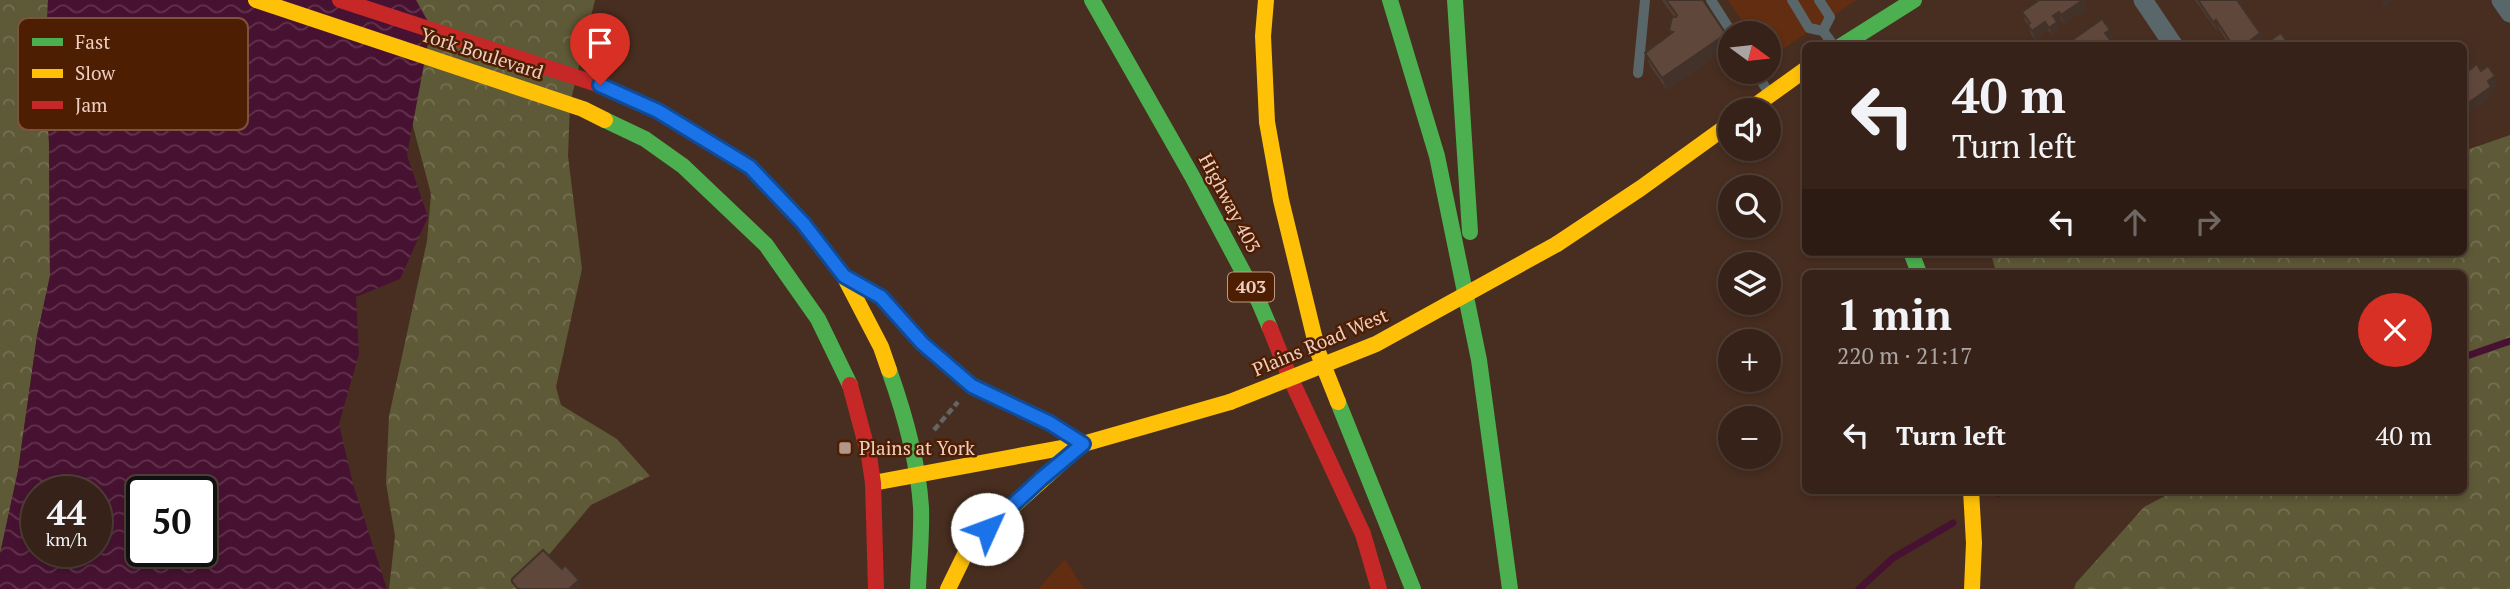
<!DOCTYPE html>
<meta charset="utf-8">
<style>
:root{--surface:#362218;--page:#3d2a21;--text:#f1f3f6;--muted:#aaa4a2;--line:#503f37}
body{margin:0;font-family:"PT Serif",serif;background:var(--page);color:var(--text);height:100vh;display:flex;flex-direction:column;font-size:26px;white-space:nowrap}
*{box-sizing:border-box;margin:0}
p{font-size:23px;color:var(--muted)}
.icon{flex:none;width:38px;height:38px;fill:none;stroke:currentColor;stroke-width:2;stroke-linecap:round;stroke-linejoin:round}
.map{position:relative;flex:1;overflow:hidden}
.side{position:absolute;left:1802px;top:270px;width:665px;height:224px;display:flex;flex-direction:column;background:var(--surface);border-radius:10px;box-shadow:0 4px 10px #0003,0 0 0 2px var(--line)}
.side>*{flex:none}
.hud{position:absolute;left:1802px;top:42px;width:665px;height:214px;border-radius:10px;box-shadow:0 4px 10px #0003,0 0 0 2px var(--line);background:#362218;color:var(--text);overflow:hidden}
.needle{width:46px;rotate:105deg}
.buttons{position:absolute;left:1718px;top:21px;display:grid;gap:14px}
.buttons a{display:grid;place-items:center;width:63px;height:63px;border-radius:50%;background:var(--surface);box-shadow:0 4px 10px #0003,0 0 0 2px var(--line);font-size:35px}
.speed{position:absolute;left:21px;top:476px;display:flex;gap:14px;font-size:35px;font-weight:700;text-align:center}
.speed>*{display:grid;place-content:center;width:91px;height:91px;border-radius:50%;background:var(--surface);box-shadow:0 4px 10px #0003,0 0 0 2px var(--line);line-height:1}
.speed small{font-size:18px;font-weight:400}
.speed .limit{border:4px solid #111;border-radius:10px;background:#fff;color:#111}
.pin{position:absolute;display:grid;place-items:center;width:60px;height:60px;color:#fff;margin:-72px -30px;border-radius:50% 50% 50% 0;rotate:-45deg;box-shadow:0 0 7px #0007}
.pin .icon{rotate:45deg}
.me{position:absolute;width:77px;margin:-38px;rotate:47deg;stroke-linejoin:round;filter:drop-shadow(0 0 5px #0008)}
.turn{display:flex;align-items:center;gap:24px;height:147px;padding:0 35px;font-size:32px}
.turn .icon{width:91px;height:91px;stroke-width:2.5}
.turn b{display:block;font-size:49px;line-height:60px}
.lanes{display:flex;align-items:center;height:66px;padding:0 35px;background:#0003;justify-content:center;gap:35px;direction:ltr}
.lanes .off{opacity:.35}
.round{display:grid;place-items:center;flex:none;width:74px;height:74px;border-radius:37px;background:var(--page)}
.summary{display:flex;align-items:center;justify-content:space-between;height:119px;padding:0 35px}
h1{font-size:42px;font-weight:600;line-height:52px}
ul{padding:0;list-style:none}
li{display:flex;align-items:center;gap:21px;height:91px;padding:0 35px}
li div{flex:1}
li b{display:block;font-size:26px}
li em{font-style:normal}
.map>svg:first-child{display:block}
.built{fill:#622d10}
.forest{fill:url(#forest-crowns)}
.water{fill:url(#water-waves);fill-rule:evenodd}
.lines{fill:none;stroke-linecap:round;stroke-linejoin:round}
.stream{stroke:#471231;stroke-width:7}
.path{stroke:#646564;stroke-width:4.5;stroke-dasharray:7 3.5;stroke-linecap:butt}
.lane{stroke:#59666a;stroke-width:10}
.street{stroke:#59666a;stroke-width:19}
.fast{stroke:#4caf50;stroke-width:16}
.slow{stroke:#ffc107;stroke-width:16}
.jam{stroke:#c62828;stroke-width:16}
.slow-bridge{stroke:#ffc107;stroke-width:16}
.wall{fill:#523d33}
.shaded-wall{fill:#423229}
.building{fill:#5f473b;stroke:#423229;stroke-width:2}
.route-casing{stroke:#114b97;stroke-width:18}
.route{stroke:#1a73e8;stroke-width:12}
.poi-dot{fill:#b49688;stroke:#4e1e03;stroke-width:2.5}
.labels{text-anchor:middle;stroke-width:5;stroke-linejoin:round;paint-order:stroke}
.shield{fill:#4e1e03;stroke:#be9987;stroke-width:2}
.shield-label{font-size:18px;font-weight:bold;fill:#eecec0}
.street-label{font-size:19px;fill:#eecec0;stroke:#4e1e03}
.poi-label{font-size:19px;fill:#eecec0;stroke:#4e1e03;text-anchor:start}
.key{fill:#4e1e03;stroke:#7e533c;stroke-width:2}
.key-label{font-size:19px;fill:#eecec0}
</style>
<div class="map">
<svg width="2510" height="589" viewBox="0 0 2510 589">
<defs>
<pattern id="forest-crowns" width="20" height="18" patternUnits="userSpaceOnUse" patternTransform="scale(1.75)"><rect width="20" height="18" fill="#5e5936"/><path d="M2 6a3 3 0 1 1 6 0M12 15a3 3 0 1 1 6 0" fill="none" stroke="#757051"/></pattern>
<pattern id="water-waves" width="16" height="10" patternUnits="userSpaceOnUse" patternTransform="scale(1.75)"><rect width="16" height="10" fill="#471231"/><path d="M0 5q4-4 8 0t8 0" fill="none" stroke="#62334d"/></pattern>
</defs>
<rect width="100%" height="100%" fill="#482e20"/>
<path class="built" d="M 1728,0 L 1857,0 L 1769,58 L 1769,33 L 1750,33 Z
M 1065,559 L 1084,589 L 1038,589 Z"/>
<path class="forest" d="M 0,0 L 48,0 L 45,68 L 49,143 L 50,276 L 37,336 L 18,471 L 0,554 Z
M 398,0 L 595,0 L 570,104 L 568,156 L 582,269 L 556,387 L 561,405 L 617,439 L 650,476 L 591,505 L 520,589 L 389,589 L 395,536 L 386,483 L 389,416 L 427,241 L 431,194 L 389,36 Z
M 2510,135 L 2510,589 L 2074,589 L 2076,583 L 2144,507 L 2176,490 L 2464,490 L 2464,273 L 2003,273 L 1995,268 L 1991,254 L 2014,252 L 2464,252 L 2464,151 Z"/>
<path class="water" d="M 48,0 L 416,0 L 431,27 L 407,155 L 428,217 L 400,279 L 356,297 L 359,354 L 339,424 L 353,484 L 387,589 L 0,589 L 0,554 L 18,471 L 37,336 L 50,276 L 49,143 L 45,68 ZM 37,492 L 96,492 L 96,551 L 37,551 ZM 142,492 L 201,492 L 201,551 L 142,551 Z"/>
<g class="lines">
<path class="stream" d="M 2464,357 L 2510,341
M 1998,493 L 2005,490
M 1859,589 L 1893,558 L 1953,523"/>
<path class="path" d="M 934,430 L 958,402"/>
<path class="lane" d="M 1711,0 L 1732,33
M 1792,0 L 1809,28 L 1823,31 L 1834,46
M 1819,0 L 1830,17 L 1823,31
M 1756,72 L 1770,95
M 1638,73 L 1645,0"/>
<path class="street" d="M 2143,0 L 2174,46
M 2501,0 L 2510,13"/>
<path class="fast" d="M 1092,0 L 1192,176 L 1259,302 L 1270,328
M 1390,0 L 1437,156 L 1479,360 L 1510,589
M 1455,0 L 1470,232
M 1841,46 L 1914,0
M 605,120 L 645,139 L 683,166 L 766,245 L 818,319 L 850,385
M 1911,252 L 1919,273
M 844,276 L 881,297 L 922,343 L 972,386 L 1050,423 L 1083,444
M 889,370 C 905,415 918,460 921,507 C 922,534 919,562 918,589
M 1338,402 L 1413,589"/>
<path class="slow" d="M 256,0 L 583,109 L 605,120
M 1266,0 L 1263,36 L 1267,122 L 1281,200 L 1318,352 L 1338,402
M 1749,110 L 1806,69
M 696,134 L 750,167 L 803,223 L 844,276 L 881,347 L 889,370
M 1557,244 L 1641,188 L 1731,123
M 873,483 L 1083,444 L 1230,402
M 1971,490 L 1974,543 L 1972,589
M 948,589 L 969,546 L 1079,447"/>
<path class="jam" d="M 340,0 L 600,85 L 658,111 L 696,134
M 1270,328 L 1288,373 L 1363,534 L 1379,589
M 850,385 L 869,456 L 873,483 L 876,589"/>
<path class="slow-bridge" d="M 1230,402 L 1376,344 L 1557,244"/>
</g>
<path class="wall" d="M 1662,0 L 1703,0 L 1726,34 L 1731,46 L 1667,90 L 1650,66 L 1645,53 L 1671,34 L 1669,31 L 1674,17 Z
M 2195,0 L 2237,0 L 2263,42 L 2258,46 L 2230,46 L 2219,29 L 2217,31 Z
M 2087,8 L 2064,24 L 2062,21 L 2057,24 L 2060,31 L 2052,36 L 2048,30 L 2035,40 L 2031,34 L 2028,25 L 2025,21 L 2022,12 Z"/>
<path class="shaded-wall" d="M 2083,0 L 2084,0 L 2087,8 L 2064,24 L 2061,15 Z
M 2381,0 L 2395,0 L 2384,8 Z
M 2059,12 L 2062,21 L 2057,24 L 2060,31 L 2052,36 L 2049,28 L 2053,16 Z
M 2216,20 L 2219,29 L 2217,31 L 2213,22 Z
M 2045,22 L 2048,30 L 2035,40 L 2032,31 Z
M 2110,30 L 2113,39 L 2109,42 L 2105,33 Z
M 2260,33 L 2263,42 L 2258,46 L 2243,46 Z
M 1726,34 L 1731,46 L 1667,90 L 1662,78 Z
M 2495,76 L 2498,85 L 2492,89 L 2494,95 L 2465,116 L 2464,106 L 2488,81 Z
M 579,580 L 582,588 L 569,589 Z"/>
<path class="building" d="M 1666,0 L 1703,0 L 1726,34 L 1662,78 L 1645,53 L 1673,32 L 1669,31 L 1672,17 L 1676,17 L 1677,15 Z
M 2039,0 L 2083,0 L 2061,15 L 2059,12 L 2053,16 L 2057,22 L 2049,28 L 2045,22 L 2032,31 L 2028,25 L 2030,23 L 2022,12 Z
M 2198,0 L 2237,0 L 2260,33 L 2243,46 L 2233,46 L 2216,20 L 2213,22 Z
M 2102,19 L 2110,30 L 2105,33 L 2111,41 L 2104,46 L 2070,46 L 2073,44 L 2071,41 Z
M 2281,33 L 2290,46 L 2262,46 Z
M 2477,64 L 2481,71 L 2488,66 L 2495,76 L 2488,81 L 2491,87 L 2464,106 L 2464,74 Z
M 543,550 L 562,569 L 565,565 L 579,580 L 569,589 L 518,589 L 512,582 L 512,579 Z"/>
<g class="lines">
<g class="route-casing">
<path id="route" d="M 600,85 L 658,111 L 750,167 L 803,223 L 844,276 L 881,297 L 922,343 L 972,386 L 1050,423 L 1083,444 L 1041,479 L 987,529"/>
</g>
<use href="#route" class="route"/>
</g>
<rect class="poi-dot" x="838" y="441" width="14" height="14" rx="3.5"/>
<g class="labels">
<rect class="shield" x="1228" y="272.5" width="46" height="29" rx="5"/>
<g class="shield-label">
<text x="1251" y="293">403</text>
</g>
<g class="street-label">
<text transform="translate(482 53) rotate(18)" y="7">York Boulevard</text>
<text transform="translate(1230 203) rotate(62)" y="7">Highway 403</text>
<text transform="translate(1320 342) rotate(-23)" y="7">Plains Road West</text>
</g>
<g class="poi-label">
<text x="859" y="455">Plains at York</text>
</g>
</g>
<rect x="18" y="18" width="230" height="112" rx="10" class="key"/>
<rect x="32" y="38" width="31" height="8" fill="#4caf50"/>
<rect x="32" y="69" width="31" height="9" fill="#ffc107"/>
<rect x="32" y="101" width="31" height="8" fill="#c62828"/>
<g class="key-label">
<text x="75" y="49">Fast</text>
<text x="75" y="80">Slow</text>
<text x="75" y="112">Jam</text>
</g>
</svg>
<div class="buttons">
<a><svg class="needle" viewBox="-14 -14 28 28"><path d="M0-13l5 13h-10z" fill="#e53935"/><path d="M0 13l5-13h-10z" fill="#aaa4a2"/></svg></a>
<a><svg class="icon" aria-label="sound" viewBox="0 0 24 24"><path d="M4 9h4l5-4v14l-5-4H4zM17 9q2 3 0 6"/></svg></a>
<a><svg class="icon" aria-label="search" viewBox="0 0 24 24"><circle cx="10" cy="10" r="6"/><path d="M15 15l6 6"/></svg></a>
<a><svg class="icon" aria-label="layers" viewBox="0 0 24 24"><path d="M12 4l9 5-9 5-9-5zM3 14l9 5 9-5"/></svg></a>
<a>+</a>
<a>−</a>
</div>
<div class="speed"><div>44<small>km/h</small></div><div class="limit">50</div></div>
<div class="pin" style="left:600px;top:85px;background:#d93025"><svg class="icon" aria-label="arrive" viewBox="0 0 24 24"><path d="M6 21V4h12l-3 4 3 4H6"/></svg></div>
<svg class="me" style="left:987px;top:529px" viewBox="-20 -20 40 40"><circle r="19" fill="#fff"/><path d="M0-13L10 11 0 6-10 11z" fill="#1a73e8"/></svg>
<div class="hud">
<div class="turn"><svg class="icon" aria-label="left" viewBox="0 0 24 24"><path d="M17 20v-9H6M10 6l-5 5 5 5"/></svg><div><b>40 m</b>Turn left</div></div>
<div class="lanes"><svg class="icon" aria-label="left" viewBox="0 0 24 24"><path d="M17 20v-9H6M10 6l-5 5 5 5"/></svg><svg class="icon off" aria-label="ahead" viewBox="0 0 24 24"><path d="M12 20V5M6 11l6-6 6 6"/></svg><svg class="icon off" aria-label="right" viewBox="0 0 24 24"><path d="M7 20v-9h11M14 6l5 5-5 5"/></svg></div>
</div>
<section class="side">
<div class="summary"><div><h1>1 min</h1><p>220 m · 21:17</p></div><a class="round" style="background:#d93025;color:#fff"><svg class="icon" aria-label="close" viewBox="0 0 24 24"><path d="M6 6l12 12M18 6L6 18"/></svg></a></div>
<ul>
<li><svg class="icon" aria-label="left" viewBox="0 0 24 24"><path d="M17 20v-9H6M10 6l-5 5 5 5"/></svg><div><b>Turn left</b></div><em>40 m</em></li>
</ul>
</section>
</div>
